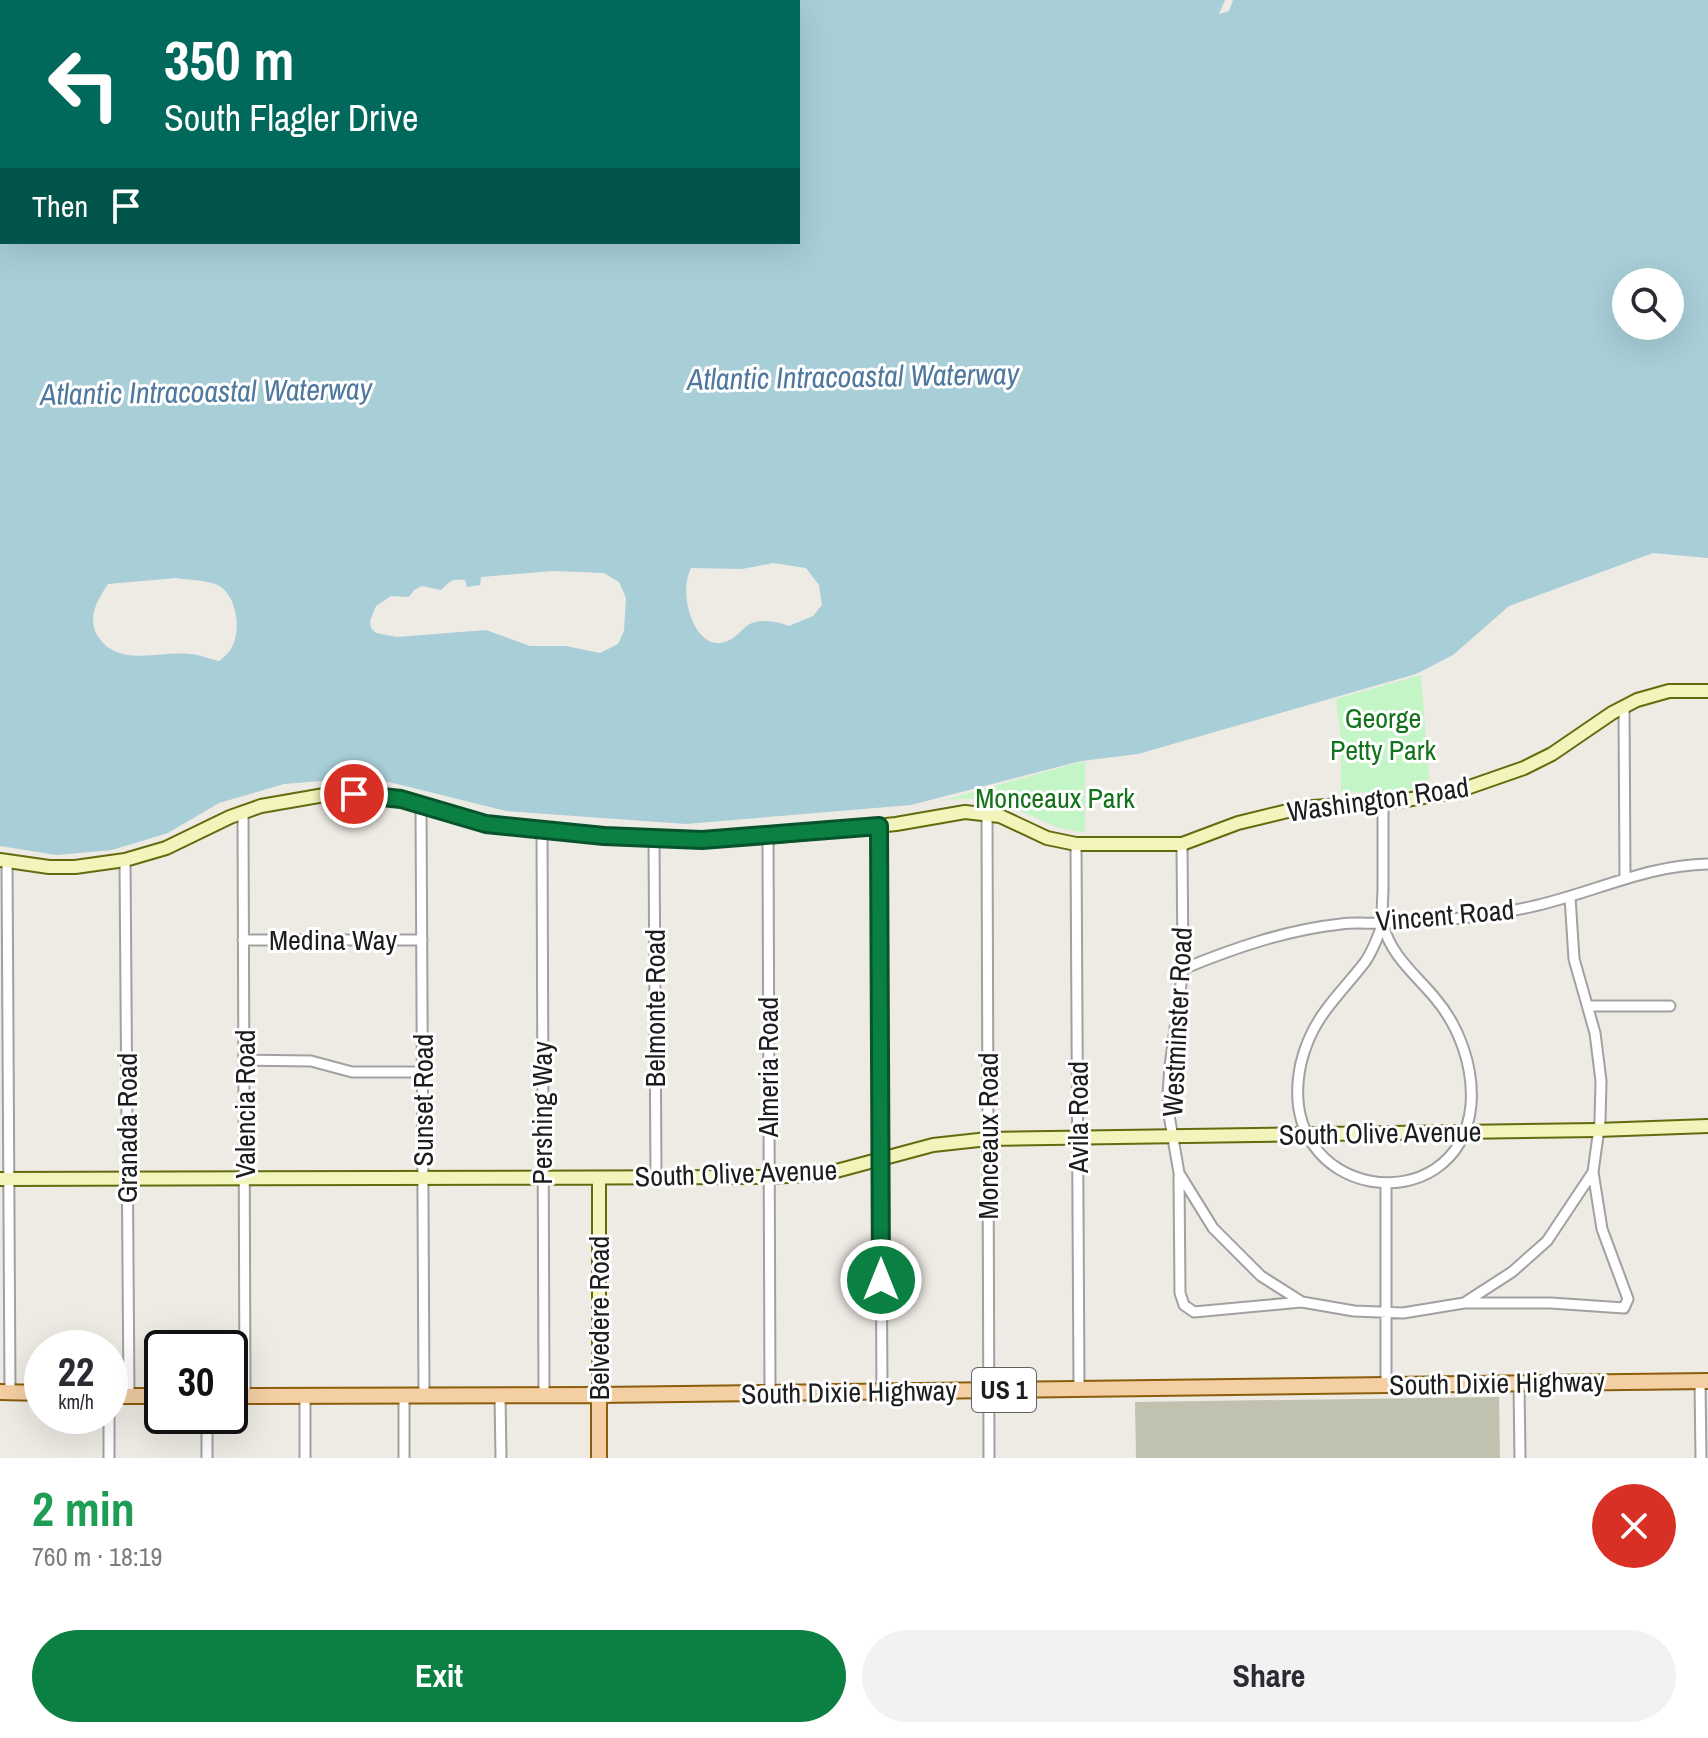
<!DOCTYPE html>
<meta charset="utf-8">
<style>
:root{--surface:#fff;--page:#f2f2f3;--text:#2b2b33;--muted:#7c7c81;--accent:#0b8043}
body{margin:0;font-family:"Archivo Narrow",sans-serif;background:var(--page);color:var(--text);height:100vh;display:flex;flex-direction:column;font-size:30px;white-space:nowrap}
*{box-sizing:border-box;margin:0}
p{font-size:26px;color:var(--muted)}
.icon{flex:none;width:44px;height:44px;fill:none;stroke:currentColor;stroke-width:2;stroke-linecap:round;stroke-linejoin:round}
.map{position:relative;height:1458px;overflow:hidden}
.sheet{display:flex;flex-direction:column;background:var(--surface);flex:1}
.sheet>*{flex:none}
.guide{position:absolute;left:0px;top:0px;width:800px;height:244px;box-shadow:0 8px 32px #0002;background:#00695c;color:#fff;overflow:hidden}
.buttons{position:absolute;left:1612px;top:268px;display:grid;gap:16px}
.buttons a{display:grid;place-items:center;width:72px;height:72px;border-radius:50%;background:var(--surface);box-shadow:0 8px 32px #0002;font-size:40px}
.speed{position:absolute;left:24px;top:1330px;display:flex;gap:16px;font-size:40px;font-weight:700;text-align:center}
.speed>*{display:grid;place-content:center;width:104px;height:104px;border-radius:50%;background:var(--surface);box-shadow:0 8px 32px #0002;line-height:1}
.speed small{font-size:20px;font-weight:400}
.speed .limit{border:4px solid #111;border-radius:12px;background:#fff;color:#111}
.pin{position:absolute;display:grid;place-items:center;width:68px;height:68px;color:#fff;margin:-34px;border:4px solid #fff;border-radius:50%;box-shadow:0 2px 8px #0007}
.me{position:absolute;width:88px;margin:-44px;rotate:0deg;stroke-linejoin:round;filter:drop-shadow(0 0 6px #0008)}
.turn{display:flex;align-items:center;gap:28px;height:168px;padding:0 32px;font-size:36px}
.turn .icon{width:104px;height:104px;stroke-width:2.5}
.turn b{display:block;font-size:56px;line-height:68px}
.then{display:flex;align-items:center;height:76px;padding:0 32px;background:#0003;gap:16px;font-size:30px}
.round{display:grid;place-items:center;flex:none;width:84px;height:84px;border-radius:42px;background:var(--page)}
.summary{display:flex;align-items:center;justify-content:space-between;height:136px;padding:0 32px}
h1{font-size:48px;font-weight:700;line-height:60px;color:#1e9e55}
.primary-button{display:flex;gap:16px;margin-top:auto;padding:16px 32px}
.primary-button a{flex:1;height:92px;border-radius:48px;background:var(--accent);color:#fff;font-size:32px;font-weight:700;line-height:92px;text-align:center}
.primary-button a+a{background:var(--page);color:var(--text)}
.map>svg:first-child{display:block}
.construction{fill:#c1c1b0}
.park{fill:#c4f5c7}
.water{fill:#a8ced8;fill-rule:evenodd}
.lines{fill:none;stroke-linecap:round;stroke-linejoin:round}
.street-casing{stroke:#a1a1a1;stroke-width:13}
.secondary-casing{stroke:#636b0d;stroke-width:16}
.primary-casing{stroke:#8b5e0c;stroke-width:18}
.street{stroke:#fff;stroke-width:9}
.secondary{stroke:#f2f4bc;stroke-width:12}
.primary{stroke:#f4cfa3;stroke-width:14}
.route-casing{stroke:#07532c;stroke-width:20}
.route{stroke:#0b8043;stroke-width:14}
.labels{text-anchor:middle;stroke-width:6;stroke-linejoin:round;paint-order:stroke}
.shield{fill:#fff;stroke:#616161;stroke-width:2}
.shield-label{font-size:26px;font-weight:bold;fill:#1d1d1d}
.park-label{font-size:28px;fill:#14731a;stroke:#fff}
.street-label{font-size:28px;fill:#1d1d1d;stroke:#fff}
.water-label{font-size:30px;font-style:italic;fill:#4f789e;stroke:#fff}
</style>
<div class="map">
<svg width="1708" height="1458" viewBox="0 0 1708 1458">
<rect width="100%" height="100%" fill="#eeeae4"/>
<path class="construction" d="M 1499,1397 L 1500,1458 L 1136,1458 L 1135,1402 Z"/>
<path class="park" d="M 1421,675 L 1430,790 L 1341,793 L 1341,739 L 1336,699 Z
M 1085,761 L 1085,832 C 1052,831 1031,812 1001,803 C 982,797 963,799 944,800 Z"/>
<path class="water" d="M 686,0 L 1225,0 L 1219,14 L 1229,11 L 1233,0 L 1708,0 L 1708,558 L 1653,553 L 1509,606 L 1453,655 L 1416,674 L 1138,754 L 1081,761 L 911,805 L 686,824 L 506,811 L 389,782 L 347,779 L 284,784 L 219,803 L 168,833 L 112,850 L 57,855 L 0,846 L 0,106 L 2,242 L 798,242 L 798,2 ZM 1626,282 L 1670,282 L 1670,326 L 1626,326 ZM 773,563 L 806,568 L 819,585 L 822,605 L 813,616 L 789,626 C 779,622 763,619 752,623 C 743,627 741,633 733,638 C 713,652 697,635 691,617 C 685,601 684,583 691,568 L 742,569 ZM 553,571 L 604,573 L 619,582 L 626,598 L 624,631 L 618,644 L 600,653 L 566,646 L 530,646 L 486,630 L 397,637 L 376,633 L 371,628 L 370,621 L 376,606 L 391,596 L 409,597 L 414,590 L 422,586 L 441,590 C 450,582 451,578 465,580 L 467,587 L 480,585 L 481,577 ZM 176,578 C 188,580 204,580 215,584 C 236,591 242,628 232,647 C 230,652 224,657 219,661 C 209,659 199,654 189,654 C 158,651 117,668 97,635 C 87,617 98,599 108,584 Z"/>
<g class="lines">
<g class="street-casing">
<path id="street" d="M 0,36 L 2,36
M 1624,706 L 1625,879
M 1383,802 C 1383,831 1383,859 1383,887 C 1383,899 1381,913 1383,924 C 1390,955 1416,975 1435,998 C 1459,1026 1474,1067 1471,1105 C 1459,1226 1271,1201 1301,1063 C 1312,1017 1338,997 1365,962 C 1373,951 1378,936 1383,923
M 421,804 L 424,1396
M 243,812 L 245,1396
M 987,813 L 989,1458
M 879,826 L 882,1392
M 542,830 L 544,1395
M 768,837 L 770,1393
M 654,839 L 656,1177
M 1076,844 L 1079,1389
M 1182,844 L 1183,969 L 1170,1066 L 1168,1094 L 1169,1115 L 1179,1173 L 1213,1228 L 1261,1276 L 1302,1302 L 1354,1311 L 1403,1313 L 1464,1303 L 1512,1272 L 1547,1241 L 1593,1172 L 1600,1121 L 1601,1081 L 1595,1033 L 1574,959 L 1570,897
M 125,860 L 129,1396
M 7,861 L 10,1392
M 243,940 L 422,940
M 1183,969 C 1234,948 1286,930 1341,924 C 1356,922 1370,924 1384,923 C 1433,922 1483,917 1530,907 C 1591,894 1645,865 1708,864
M 1588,1006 L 1670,1006
M 244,1060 L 311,1061 L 352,1072 L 423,1072
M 1179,1177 L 1180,1293 L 1184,1305 L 1194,1312 L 1301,1302
M 1386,1183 L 1386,1385
M 1464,1303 L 1551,1303 L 1624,1308 L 1628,1299 L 1602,1229 L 1593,1172
M 1700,1381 L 1701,1458
M 1519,1383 L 1520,1458
M 500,1395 L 501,1458
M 305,1396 L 305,1458
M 404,1396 L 404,1458
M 109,1416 L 109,1458
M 207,1416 L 207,1458"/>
</g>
<g class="secondary-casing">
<path id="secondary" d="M 0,860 L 49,867 L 75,867 L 125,860 L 166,848 L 230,817 L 261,806 L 330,794 L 354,794 L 401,799 L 486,824 L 654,839 L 768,837 L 896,824 L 965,812 L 1000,816 L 1047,838 L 1076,844 L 1182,844 L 1238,823 L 1300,808 L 1406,800 L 1458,791 L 1524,768 L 1552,754 L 1612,713 L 1637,700 L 1669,691 L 1708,691
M 599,1178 L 599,1395
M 0,1179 L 769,1177 L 825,1174 L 933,1145 L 988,1139 L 1597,1130 L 1708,1126"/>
</g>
<g class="primary-casing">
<path id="primary" d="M 0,1392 L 42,1393
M 599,1395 L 599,1458
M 110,1396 L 162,1396
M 230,1396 L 599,1395 L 1708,1381"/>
</g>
<use href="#street" class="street"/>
<use href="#secondary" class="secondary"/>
<use href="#primary" class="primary"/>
</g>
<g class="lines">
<g class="route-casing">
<path id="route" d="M 354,794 L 401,799 L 486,824 L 604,836 L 702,840 L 879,826 L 881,1280"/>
</g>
<use href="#route" class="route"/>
</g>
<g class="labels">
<rect class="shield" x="972" y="1368" width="64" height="44" rx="6"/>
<g class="shield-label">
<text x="1004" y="1399">US 1</text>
</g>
<g class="park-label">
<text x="1383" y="728">George<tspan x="1383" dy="32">Petty Park</tspan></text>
<text x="1055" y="808">Monceaux Park</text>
</g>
<g class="street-label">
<text transform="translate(1378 799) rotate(-8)" y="10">Washington Road</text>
<text transform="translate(1445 915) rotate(-5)" y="10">Vincent Road</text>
<text x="333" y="950">Medina Way</text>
<text transform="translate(655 1008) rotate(-90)" y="10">Belmonte Road</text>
<text transform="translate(1177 1022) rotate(-87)" y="10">Westminster Road</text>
<text transform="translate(768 1067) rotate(-90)" y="10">Almeria Road</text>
<text transform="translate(423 1100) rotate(-90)" y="10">Sunset Road</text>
<text transform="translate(245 1104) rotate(-90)" y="10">Valencia Road</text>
<text transform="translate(542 1113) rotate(-90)" y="10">Pershing Way</text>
<text transform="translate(1078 1117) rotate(-90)" y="10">Avila Road</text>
<text transform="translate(127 1128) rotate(-90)" y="10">Granada Road</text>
<text transform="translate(1380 1133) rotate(-1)" y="10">South Olive Avenue</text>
<text transform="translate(988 1136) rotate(-90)" y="10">Monceaux Road</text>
<text transform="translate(736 1173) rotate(-2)" y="10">South Olive Avenue</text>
<text transform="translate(599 1318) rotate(-90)" y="10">Belvedere Road</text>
<text transform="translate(1497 1383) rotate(-1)" y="10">South Dixie Highway</text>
<text transform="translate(849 1392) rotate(-1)" y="10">South Dixie Highway</text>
</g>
<g class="water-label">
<text transform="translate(853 377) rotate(-1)" y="10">Atlantic Intracoastal Waterway</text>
<text transform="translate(206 392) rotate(-1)" y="10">Atlantic Intracoastal Waterway</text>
</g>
</g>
</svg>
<div class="buttons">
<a><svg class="icon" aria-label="search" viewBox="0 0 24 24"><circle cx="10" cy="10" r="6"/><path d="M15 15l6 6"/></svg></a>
</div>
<div class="speed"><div>22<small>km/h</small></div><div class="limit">30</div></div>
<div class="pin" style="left:354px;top:794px;background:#d93025"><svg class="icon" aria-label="arrive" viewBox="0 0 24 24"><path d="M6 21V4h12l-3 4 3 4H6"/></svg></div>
<svg class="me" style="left:881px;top:1280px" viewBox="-20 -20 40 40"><circle r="17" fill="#0b8043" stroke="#fff" stroke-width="3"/><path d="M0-11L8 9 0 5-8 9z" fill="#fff"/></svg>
<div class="guide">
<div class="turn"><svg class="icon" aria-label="left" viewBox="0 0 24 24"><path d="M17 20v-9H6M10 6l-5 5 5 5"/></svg><div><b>350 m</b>South Flagler Drive</div></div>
<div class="then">Then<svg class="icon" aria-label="arrive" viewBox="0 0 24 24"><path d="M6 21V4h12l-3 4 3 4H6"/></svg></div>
</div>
</div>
<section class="sheet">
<div class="summary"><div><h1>2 min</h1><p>760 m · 18:19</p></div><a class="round" style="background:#d93025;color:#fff"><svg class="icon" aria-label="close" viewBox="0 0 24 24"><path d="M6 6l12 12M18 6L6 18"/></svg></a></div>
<div class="primary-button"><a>Exit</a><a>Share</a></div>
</section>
